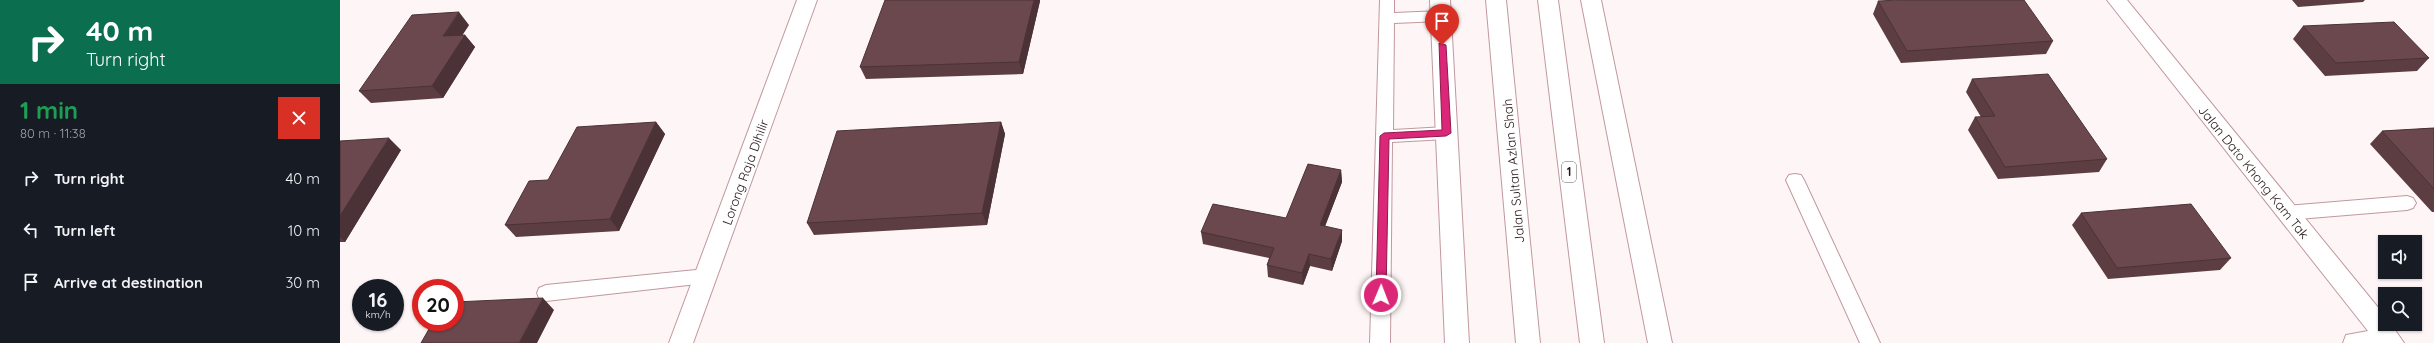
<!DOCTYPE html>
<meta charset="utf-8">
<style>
:root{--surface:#171b24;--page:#20242c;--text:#f1f3f6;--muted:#9ea1a6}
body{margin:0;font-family:Quicksand,sans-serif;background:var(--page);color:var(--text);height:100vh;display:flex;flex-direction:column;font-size:15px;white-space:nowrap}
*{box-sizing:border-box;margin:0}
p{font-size:13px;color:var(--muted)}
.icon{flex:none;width:22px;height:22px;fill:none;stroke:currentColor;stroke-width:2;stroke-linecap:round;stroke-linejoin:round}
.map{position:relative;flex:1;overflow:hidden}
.drawer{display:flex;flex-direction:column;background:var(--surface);width:340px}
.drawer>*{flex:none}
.top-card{background:#0b6e4f;color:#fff;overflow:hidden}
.fabs{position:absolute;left:2038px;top:235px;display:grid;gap:8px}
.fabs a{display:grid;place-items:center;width:44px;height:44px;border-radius:0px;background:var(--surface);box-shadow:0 1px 3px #0004;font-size:20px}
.speed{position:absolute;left:12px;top:279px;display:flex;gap:8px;font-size:20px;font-weight:700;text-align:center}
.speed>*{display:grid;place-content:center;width:52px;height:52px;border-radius:50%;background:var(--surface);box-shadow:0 1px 3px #0004;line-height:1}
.speed small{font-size:10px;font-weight:400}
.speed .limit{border:6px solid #d22;background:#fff;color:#111}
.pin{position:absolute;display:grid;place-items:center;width:34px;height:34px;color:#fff;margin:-41px -17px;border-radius:50% 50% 50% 0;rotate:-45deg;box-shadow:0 0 4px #0007}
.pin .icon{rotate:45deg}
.me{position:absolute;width:44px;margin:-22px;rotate:1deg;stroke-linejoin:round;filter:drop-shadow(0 0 3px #0008)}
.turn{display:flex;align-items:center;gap:14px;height:84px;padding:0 20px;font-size:18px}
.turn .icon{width:52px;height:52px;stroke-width:2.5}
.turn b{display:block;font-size:28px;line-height:34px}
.round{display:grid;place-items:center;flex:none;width:42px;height:42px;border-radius:0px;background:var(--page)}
.headline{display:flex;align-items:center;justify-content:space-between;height:68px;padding:0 20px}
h1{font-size:24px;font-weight:800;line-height:30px;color:#1e9e55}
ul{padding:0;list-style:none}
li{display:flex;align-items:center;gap:12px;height:52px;padding:0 20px}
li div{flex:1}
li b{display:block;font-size:15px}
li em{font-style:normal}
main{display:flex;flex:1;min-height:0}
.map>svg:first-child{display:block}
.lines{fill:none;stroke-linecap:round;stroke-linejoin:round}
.lane-casing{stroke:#c1989e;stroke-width:2}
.street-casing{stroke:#c1989e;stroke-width:2}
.primary-casing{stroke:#c1989e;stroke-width:2}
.lane{fill:#fff;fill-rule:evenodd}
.street{fill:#fff;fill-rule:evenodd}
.primary{fill:#fff;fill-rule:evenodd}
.wall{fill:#5c3e42}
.shaded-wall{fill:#4b3236}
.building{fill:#6b484d;stroke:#4b3236}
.route{fill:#db2777;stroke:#8e194d}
.labels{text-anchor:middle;stroke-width:4;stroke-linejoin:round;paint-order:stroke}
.shield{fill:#fff;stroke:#665c5d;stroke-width:1}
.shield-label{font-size:12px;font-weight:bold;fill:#251618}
.street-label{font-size:13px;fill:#251618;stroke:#fff}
</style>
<main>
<section class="drawer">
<div class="top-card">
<div class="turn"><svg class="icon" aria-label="right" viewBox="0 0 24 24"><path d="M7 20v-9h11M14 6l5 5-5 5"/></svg><div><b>40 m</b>Turn right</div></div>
</div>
<div class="headline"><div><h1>1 min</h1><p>80 m · 11:38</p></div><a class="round" style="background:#d93025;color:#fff"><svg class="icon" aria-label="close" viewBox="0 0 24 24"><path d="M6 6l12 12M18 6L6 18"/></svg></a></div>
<ul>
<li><svg class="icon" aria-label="right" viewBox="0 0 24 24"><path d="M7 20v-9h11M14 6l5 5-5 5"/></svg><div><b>Turn right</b></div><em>40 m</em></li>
<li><svg class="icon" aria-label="left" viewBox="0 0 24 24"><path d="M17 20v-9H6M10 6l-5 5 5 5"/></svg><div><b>Turn left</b></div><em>10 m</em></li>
<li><svg class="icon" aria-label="arrive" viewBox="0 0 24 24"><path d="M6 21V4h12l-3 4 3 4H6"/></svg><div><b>Arrive at destination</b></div><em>30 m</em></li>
</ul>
</section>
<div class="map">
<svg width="2094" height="343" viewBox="0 0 2094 343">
<rect width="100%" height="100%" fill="#fef5f6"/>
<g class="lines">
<g class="lane-casing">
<path id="lane" d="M 1040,0 L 1054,0 L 1054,13 L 1101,11 L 1106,12 L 1108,16 L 1106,20 L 1101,21 L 1054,23 L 1053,130 L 1106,127 L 1112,129 L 1114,133 L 1112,137 L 1106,139 L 1052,142 L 1050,343 L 1030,343 Z
M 1455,174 L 1461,175 L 1464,180 L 1540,343 L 1520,343 L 1446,180 L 1449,175 Z
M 2067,196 L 2073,198 L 2076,203 L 2073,208 L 2067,210 L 1946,220 L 1940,218 L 1937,213 L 1940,208 L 1946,206 Z
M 366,269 L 372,271 L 375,276 L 372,281 L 366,283 L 206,301 L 199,298 L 197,293 L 199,288 L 206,285 Z"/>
</g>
<g class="street-casing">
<path id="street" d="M 457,0 L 477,0 L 353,343 L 329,343 Z
M 1767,0 L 1787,0 L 2045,316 L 2045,324 L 2051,324 L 2064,343 L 2003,343 L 2006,335 L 2028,331 Z"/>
</g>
<g class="primary-casing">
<path id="primary" d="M 1090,0 L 1110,0 L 1129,343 L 1105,343 Z
M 1146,0 L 1166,0 L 1200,343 L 1176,343 Z
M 1198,0 L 1218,0 L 1264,343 L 1240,343 Z
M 1241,0 L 1261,0 L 1332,343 L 1308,343 Z"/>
</g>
<use href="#lane" class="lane"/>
<use href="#street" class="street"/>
<use href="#primary" class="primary"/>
</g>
<path class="wall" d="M 1952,0 L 2025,0 L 2023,2 L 1958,7 Z
M 700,1 L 683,74 L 526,79 L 520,67 Z
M 1538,1 L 1713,41 L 1706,54 L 1561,63 L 1533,14 Z
M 129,25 L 122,35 L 125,35 L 135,47 L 103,98 L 31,103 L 19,91 Z
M 1963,26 L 2089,58 L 2077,71 L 1985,76 L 1953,39 Z
M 1632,79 L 1767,159 L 1759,172 L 1658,179 L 1628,130 L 1635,117 L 1641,117 L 1626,92 Z
M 316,122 L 325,134 L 279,231 L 176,237 L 165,225 L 208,180 Z
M 661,122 L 665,134 L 647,225 L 474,235 L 467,223 Z
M 2094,128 L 2094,212 L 2092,212 L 2030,144 L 2042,131 Z
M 0,141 L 61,150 L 5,242 L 0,242 Z
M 1001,170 L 1002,182 L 985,226 L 1002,241 L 992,271 L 970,266 L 963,285 L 928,277 L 927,265 L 929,258 L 863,244 L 861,232 L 946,218 Z
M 1741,213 L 1891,258 L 1880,270 L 1768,279 L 1732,225 Z"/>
<path class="shaded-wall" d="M 694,0 L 700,0 L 700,1 L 683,74 L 679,62 Z
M 119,12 L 129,25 L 114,48 L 103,36 Z
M 125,35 L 135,47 L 103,98 L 92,86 Z
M 316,122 L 325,134 L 279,231 L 270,219 Z
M 661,122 L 665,134 L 647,225 L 642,213 Z
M 49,138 L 61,150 L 5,242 L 0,237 L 0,216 Z
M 1001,170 L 1002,182 L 981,237 L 980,225 Z
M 1002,230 L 1002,241 L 992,271 L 991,259 Z
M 969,254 L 970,266 L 963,285 L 962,273 Z
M 203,298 L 214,310 L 197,343 L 179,343 Z"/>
<path class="building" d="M 545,0 L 694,0 L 679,62 L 520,67 Z
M 1559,0 L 1684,0 L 1713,41 L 1567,51 L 1538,1 Z
M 119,12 L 103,36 L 125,35 L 92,86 L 19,91 L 72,15 Z
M 2054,22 L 2089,58 L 1996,63 L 1963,26 Z
M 1708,74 L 1767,159 L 1665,167 L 1635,117 L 1655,116 L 1632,79 Z
M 316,122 L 270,219 L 165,225 L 189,181 L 208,180 L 237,127 Z
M 661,122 L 642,213 L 467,223 L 497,131 Z
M 2094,128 L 2094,189 L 2042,131 Z
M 49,138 L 0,216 L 0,141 Z
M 968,164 L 1001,170 L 980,225 L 1002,230 L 991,259 L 969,254 L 962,273 L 927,265 L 934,248 L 861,232 L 873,204 L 946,218 Z
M 1851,204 L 1891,258 L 1777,268 L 1741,213 Z
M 203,298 L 179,343 L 81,343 L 93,322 L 115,322 L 115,302 Z"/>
<path class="route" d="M 1099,43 L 1106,45 L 1111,133 L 1106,136 L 1049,139 L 1046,295 L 1041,299 L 1036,295 L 1040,136 L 1044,133 L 1102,130 Z"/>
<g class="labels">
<rect class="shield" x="1222" y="162" width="14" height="20" rx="3"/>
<g class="shield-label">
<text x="1229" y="176">1</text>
</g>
<g class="street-label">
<text transform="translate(1173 171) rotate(-95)" y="5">Jalan Sultan Azlan Shah</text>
<text transform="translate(405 172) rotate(-70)" y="5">Lorong Raja Dihilir</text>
<text transform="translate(1914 172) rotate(51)" y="5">Jalan Dato Khong Kam Tak</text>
</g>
</g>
</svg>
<div class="fabs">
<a><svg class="icon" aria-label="sound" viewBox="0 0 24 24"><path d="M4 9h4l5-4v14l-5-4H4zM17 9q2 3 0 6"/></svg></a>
<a><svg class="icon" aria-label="search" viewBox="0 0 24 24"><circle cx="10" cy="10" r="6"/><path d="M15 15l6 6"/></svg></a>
</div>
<div class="speed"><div>16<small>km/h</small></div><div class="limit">20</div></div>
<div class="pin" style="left:1102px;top:45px;background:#d93025"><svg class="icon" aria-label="arrive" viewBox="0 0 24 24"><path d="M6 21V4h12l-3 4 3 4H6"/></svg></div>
<svg class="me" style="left:1041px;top:295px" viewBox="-20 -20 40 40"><circle r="17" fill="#db2777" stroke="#fff" stroke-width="3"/><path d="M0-11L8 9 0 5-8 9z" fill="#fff"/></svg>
</div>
</main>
